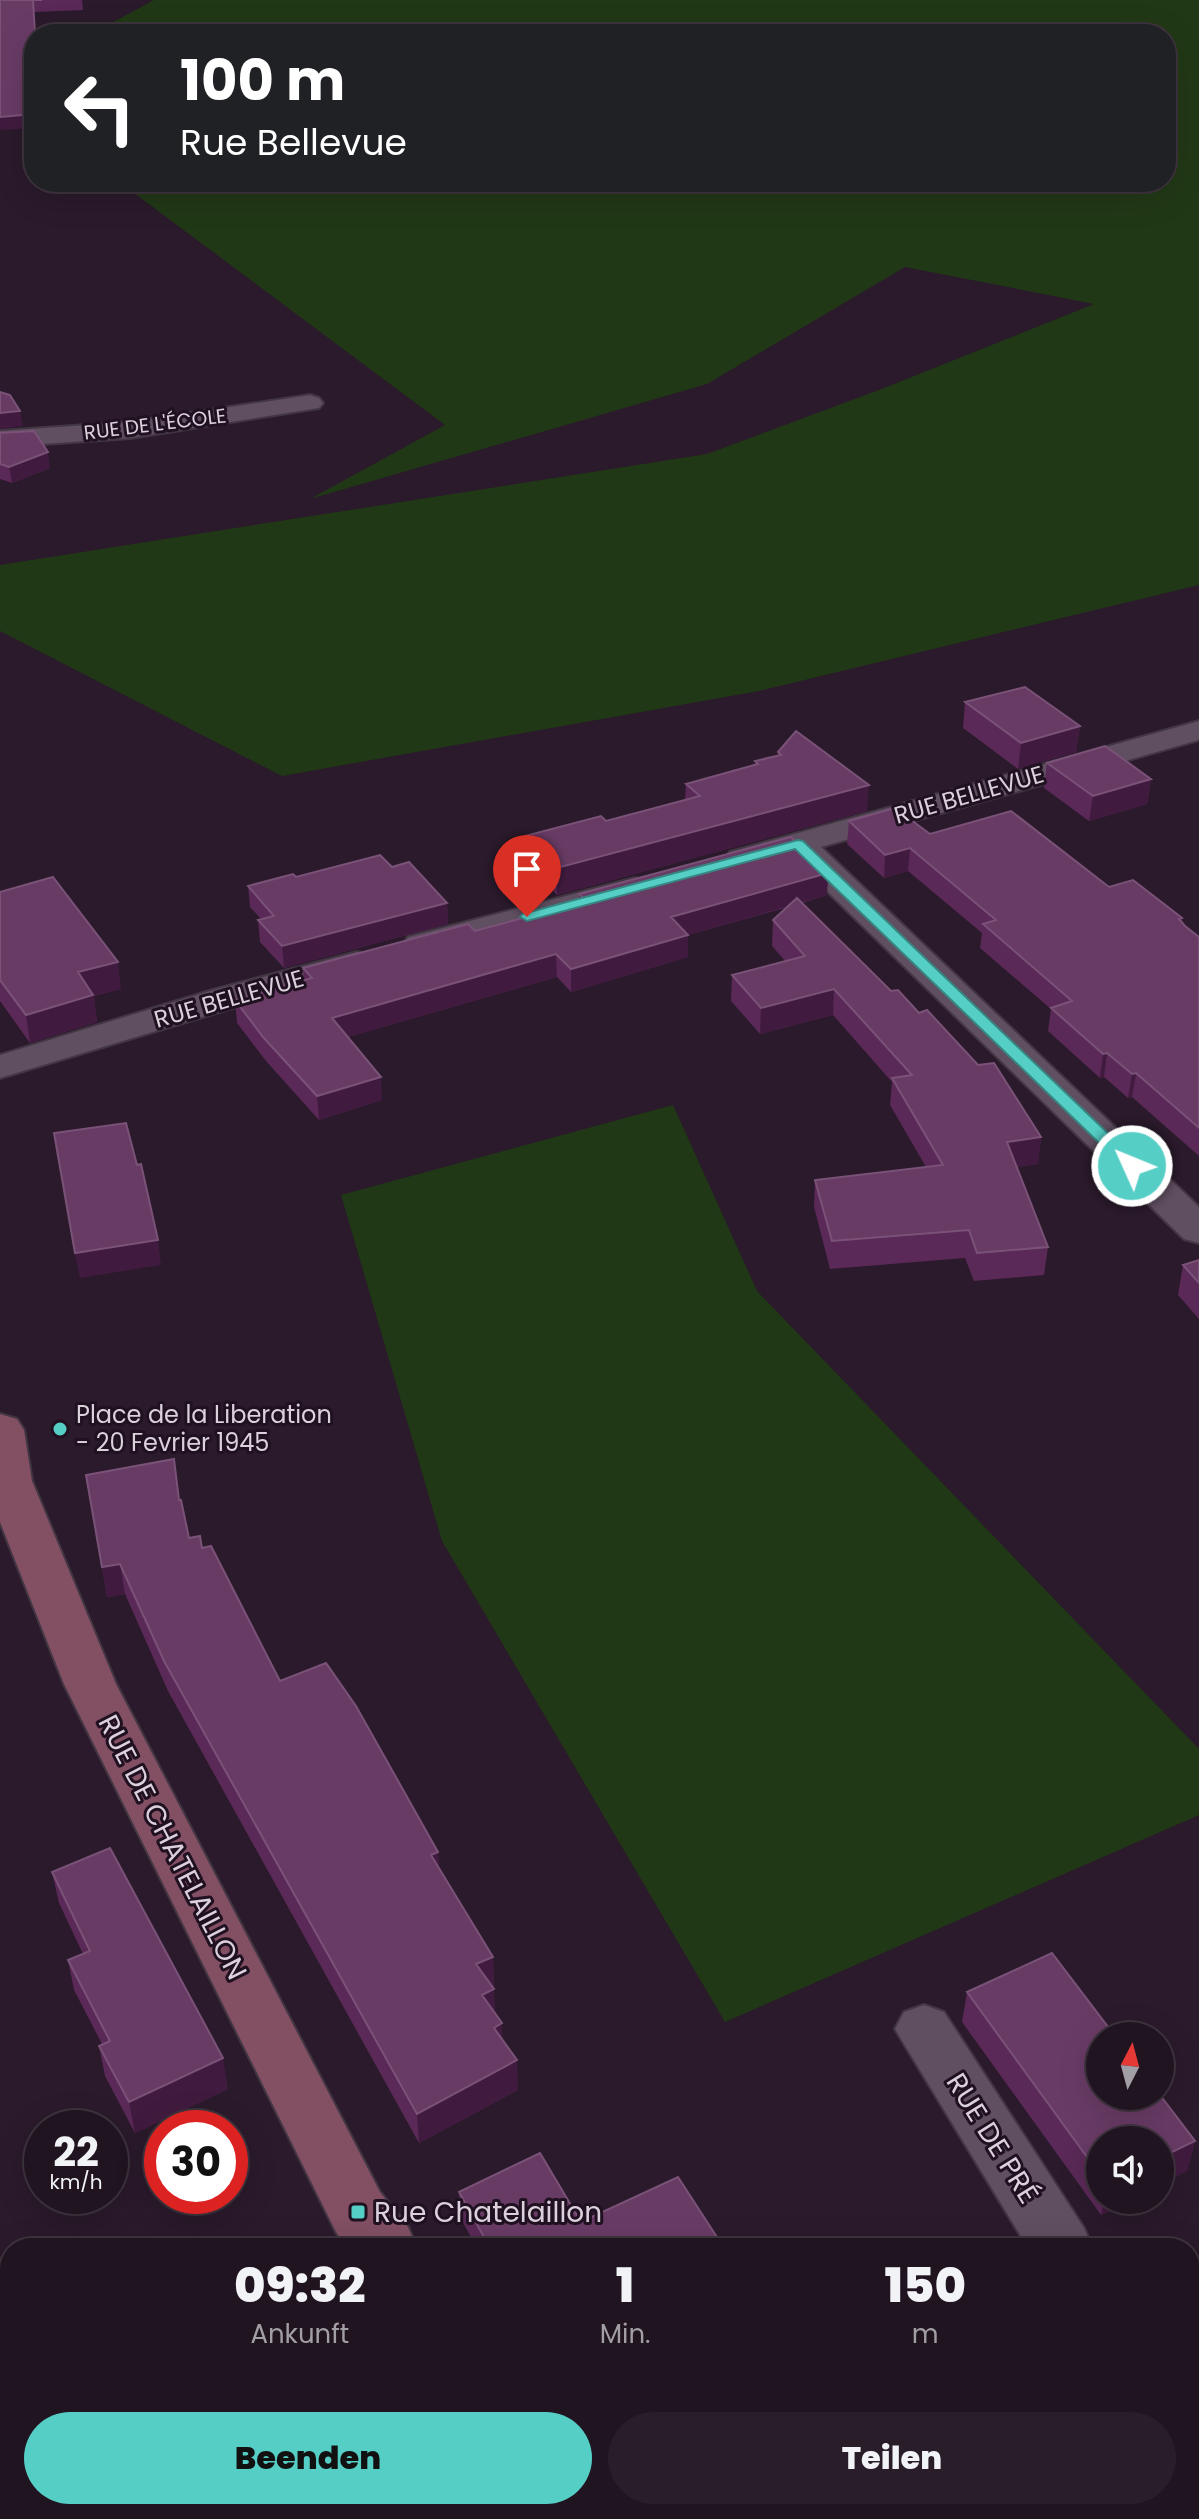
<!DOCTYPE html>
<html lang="de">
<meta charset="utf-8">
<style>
:root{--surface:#201420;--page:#281d29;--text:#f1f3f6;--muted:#a29ea5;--line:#3d333e;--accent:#55cec6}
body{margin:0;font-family:Poppins,sans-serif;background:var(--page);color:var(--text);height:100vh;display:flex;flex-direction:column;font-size:30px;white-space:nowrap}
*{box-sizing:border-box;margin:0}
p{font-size:26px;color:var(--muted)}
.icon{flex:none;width:44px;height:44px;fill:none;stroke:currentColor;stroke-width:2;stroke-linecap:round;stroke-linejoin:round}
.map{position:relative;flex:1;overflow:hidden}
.panel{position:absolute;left:0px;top:2238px;width:1200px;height:282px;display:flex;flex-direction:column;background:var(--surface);border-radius:32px 32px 0 0;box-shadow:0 8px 32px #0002,0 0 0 2px var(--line)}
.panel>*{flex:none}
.hud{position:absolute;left:24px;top:24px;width:1152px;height:168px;border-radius:32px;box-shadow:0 8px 32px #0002,0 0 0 2px var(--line);background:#202124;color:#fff;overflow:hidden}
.needle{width:52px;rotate:6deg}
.buttons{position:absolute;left:1086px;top:2022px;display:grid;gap:16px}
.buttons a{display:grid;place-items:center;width:88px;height:88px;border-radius:50%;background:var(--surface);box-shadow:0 8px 32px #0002,0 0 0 2px var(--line);font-size:40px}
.speed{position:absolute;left:24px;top:2110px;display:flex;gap:16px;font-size:40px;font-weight:700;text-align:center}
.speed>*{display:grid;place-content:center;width:104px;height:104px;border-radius:50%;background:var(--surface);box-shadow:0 8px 32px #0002,0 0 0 2px var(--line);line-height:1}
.speed small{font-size:20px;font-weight:400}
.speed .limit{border:12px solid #d22;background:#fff;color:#111}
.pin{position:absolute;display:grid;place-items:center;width:68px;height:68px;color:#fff;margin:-82px -34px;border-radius:50% 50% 50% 0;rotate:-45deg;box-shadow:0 0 8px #0007}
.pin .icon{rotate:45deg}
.me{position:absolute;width:88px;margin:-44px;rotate:314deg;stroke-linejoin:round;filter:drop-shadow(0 0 6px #0008)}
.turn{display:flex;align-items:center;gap:28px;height:168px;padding:0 24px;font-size:36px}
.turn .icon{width:104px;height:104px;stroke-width:2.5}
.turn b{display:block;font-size:56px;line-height:68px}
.eta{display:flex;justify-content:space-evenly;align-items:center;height:136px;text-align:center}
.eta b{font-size:48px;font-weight:800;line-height:56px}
.primary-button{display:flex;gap:16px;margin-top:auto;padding:16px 24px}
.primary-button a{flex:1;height:92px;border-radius:48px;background:var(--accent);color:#111;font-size:32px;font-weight:800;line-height:92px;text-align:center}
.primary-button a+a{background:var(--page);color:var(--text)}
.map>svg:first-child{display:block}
.green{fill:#213816}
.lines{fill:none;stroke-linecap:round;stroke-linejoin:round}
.street-casing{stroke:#423643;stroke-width:4}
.secondary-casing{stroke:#423643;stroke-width:4}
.street{fill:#604e61;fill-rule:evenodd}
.secondary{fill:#824f63;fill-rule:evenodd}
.wall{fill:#5a2957}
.shaded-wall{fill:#411b3f}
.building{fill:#683b65;stroke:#7a5278;stroke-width:2}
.route{fill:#55cec6;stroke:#378681;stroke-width:2}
.poi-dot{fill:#55cec6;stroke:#201121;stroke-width:3}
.labels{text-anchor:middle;stroke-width:6;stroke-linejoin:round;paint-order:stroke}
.far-street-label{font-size:20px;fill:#dbd0dc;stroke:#201121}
.street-label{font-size:24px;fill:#dbd0dc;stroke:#201121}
.poi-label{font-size:24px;fill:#dbd0dc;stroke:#201121;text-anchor:start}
.near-street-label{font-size:28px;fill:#dbd0dc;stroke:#201121}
.near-poi-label{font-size:28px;fill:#dbd0dc;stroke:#201121;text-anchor:start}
</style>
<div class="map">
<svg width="1199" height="2519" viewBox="0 0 1199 2519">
<rect width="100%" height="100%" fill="#2a1a2b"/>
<path class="green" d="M 154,0 L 1199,0 L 1199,585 L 759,691 L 282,776 L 0,631 L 0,565 L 707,454 L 879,390 L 1094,304 L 905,267 L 707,384 L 310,499 L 445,425 L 122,184 L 125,182 L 1166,182 L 1166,34 L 91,34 Z
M 673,1105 L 757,1291 L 1199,1749 L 1199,1815 L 725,2022 L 442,1541 L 341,1195 Z"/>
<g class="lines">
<g class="street-casing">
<path id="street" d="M 310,395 L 319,398 L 323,403 L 319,408 L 130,438 L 0,447 L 0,431 L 130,422 Z
M 1199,721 L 1199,740 L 821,847 L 1199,1207 L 1199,1243 L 1184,1239 L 791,856 L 742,869 L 730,866 L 725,859 L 730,852 Z
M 635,878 L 647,881 L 652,888 L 647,895 L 421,956 L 408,953 L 403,945 L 408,937 Z
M 357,952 L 370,955 L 375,963 L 370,971 L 239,1006 L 0,1078 L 0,1055 L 213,990 Z
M 924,2005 L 944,2012 L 1084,2228 L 1093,2248 L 1028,2248 L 895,2029 L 904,2012 Z
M 891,2510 L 957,2510 L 955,2519 L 889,2519 Z"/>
</g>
<g class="secondary-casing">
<path id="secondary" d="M 0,1414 L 17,1419 L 24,1430 L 32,1481 L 116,1684 L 380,2192 L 408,2227 L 417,2248 L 347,2248 L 336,2232 L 64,1684 L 0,1522 Z
M 608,2510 L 686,2510 L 690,2519 L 612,2519 Z"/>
</g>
<use href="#street" class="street"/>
<use href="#secondary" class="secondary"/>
</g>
<path class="wall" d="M 0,0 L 82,0 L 83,10 L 34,12 Z
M 0,433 L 50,468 L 12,483 L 0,479 Z
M 965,702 L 1080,726 L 1076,752 L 1018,769 L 963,728 Z
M 778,752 L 867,811 L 557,895 L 525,863 L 525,836 L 606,821 L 685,800 L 686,784 L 755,765 L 755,761 L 778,755 Z
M 1047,763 L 1151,779 L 1147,804 L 1089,821 L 1044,788 Z
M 849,821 L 930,834 L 1109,887 L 1182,918 L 1182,922 L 1185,926 L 1199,937 L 1199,1156 L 1132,1097 L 1128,1098 L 1104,1077 L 1100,1078 L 1048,1031 L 1051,1009 L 980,948 L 982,933 L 908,871 L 884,878 L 847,844 Z
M 392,867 L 447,903 L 448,924 L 284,968 L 260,942 L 258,920 L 261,919 L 250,907 L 248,886 L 296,877 Z
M 828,873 L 827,895 L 802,903 L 891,991 L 919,1013 L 1041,1137 L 1038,1164 L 1017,1167 L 1048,1247 L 1044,1275 L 974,1281 L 965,1258 L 830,1269 L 814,1207 L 815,1180 L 926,1167 L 890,1105 L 892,1082 L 833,1015 L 760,1034 L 731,1001 L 732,975 L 785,961 L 772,946 L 773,920 L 788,907 L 688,935 L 688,957 L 571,992 L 557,977 L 348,1037 L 382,1100 L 319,1120 L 266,1061 L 237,1023 L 235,1000 L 304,980 L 303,968 L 475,931 L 579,903 L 579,894 Z
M 0,892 L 121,989 L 94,996 L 97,1022 L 30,1043 L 0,1001 Z
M 1199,1260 L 1199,1319 L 1178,1295 L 1183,1265 Z
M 189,1538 L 202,1548 L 280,1681 L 438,1852 L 439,1869 L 493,1957 L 494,1986 L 493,1987 L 495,2013 L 518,2090 L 419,2143 L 168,1691 L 125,1594 L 107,1597 L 102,1567 Z
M 52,1872 L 228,2089 L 135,2133 L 105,2076 L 99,2046 L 102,2044 L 74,1990 L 68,1960 L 83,1954 L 59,1903 Z
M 967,1992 L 1195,2141 L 1187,2171 L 1100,2140 L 1100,2200 L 1131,2200 L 1101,2215 L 962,2022 Z
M 459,2192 L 581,2222 L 724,2248 L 477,2248 L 460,2217 Z
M 1198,2446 L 1199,2519 L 1005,2519 L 989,2510 L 1190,2510 Z
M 197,2510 L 552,2510 L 552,2519 L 192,2519 L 199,2513 Z
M 746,2510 L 888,2510 L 884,2519 L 764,2519 Z"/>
<path class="shaded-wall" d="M 34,114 L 34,128 L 0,130 L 0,117 Z
M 20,411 L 23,426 L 0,429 L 0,413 Z
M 48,452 L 50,468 L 12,483 L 9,467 Z
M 1080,726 L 1076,752 L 1018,769 L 1021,743 Z
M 1151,779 L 1147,804 L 1089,821 L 1093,796 Z
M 869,785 L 867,811 L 557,895 L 557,868 Z
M 910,848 L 908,871 L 884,878 L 885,855 Z
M 828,873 L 827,895 L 688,935 L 688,957 L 571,992 L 571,969 L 671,917 Z
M 447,903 L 448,924 L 284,968 L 282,946 Z
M 556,954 L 557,977 L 334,1041 L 332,1018 Z
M 118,962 L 121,989 L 94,996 L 97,1022 L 30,1043 L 26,1015 L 78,972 Z
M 834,989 L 833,1015 L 760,1034 L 761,1008 Z
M 1107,1053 L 1104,1077 L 1100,1078 L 1103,1054 Z
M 1136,1073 L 1132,1097 L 1128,1098 L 1132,1074 Z
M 381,1077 L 382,1100 L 319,1120 L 317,1096 Z
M 1041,1137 L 1038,1164 L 1003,1169 L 1007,1142 Z
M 158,1240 L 161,1265 L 80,1278 L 75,1253 Z
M 120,1564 L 125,1594 L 107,1597 L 102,1567 Z
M 438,1852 L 440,1882 L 431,1855 Z
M 493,1957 L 494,1986 L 478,1994 L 476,1964 Z
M 494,1989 L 495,2019 L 482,1995 Z
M 502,2023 L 503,2053 L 494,2028 Z
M 223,2058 L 228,2089 L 135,2133 L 129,2102 Z
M 517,2060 L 518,2090 L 419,2143 L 417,2114 Z
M 1195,2141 L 1187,2171 L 1160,2185 L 1160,2158 Z
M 1104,2200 L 1131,2200 L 1101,2215 Z
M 448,2510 L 451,2510 L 452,2519 L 441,2519 Z
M 544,2510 L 552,2510 L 552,2519 L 537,2519 Z
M 880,2510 L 888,2510 L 884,2519 L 875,2519 Z"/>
<path class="building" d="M 0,0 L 42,0 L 33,0 L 35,34 L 34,34 L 34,114 L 0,117 Z
M 0,392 L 10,395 L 20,411 L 0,413 Z
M 34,431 L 48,452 L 9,467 L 0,464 L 0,433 Z
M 1025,687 L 1080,726 L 1021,743 L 965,702 Z
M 796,731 L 869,785 L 557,868 L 525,836 L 601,816 L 606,821 L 700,796 L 686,784 L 758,764 L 755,761 L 781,755 L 778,752 Z
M 1105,746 L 1151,779 L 1093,796 L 1047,763 Z
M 895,808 L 930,834 L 1011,811 L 1109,887 L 1133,880 L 1182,918 L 1179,919 L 1185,926 L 1199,937 L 1199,1128 L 1136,1073 L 1132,1074 L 1107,1053 L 1103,1054 L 1051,1008 L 1072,1001 L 983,924 L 996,920 L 910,848 L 885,855 L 849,821 Z
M 791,837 L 828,873 L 671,917 L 688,935 L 571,969 L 556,954 L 332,1018 L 381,1077 L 317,1096 L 263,1037 L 235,1000 L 312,978 L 303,968 L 468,924 L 475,931 L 586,901 L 579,894 Z
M 380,855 L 392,867 L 409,862 L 447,903 L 282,946 L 258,920 L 274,916 L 248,886 L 293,874 L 296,877 Z
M 53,877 L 118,962 L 78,972 L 93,995 L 26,1015 L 0,980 L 0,892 Z
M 797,898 L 891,991 L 898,990 L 919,1013 L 927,1010 L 978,1065 L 994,1063 L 1041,1137 L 1007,1142 L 1048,1247 L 977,1253 L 969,1230 L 832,1241 L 815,1180 L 943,1165 L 892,1078 L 912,1075 L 834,989 L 761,1008 L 732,975 L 805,956 L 773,920 Z
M 126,1123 L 137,1165 L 141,1164 L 158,1240 L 75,1253 L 54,1133 Z
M 1199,1260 L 1199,1283 L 1183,1265 Z
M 174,1459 L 179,1500 L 181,1500 L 189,1538 L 200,1536 L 202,1548 L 211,1546 L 280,1681 L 326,1663 L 356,1706 L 438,1852 L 431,1855 L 493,1957 L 476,1964 L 494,1989 L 482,1995 L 502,2023 L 494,2028 L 517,2060 L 417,2114 L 164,1661 L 120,1564 L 102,1567 L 86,1475 Z
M 110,1848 L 223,2058 L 129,2102 L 99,2046 L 110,2041 L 68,1960 L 90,1951 L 52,1872 Z
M 1052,1953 L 1115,2036 L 1100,2036 L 1100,2096 L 1160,2095 L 1195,2141 L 1160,2158 L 1160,2140 L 1100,2140 L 1100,2175 L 967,1992 Z
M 540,2153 L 581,2222 L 678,2177 L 724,2248 L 490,2248 L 459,2192 Z
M 1190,2439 L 1198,2446 L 1199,2445 L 1199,2519 L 1051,2519 L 1035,2510 L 1190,2510 Z
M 204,2510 L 448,2510 L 441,2519 L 192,2519 Z
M 454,2510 L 544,2510 L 537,2519 L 464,2519 Z
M 795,2510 L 880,2510 L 875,2519 L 814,2519 Z"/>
<path class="route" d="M 798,840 L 803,841 L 1138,1162 L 1141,1166 L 1138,1169 L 1126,1169 L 795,849 L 527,921 L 520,917 L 522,914 Z"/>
<g class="poi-dot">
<circle cx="60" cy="1429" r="8"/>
<rect x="350" y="2204" width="16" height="16" rx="4"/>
</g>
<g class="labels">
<g class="far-street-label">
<text transform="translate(155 424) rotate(-7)" y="7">RUE DE L'ÉCOLE</text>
</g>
<g class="street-label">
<text transform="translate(969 795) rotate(-16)" y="8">RUE BELLEVUE</text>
<text transform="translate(229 999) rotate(-16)" y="8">RUE BELLEVUE</text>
</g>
<g class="poi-label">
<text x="76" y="1423">Place de la Liberation<tspan x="76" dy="28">- 20 Fevrier 1945</tspan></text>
</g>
<g class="near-street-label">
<text transform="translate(173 1847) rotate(63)" y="10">RUE DE CHATELAILLON</text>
<text transform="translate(993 2138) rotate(58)" y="10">RUE DE PRÉ</text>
</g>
<g class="near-poi-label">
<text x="374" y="2222">Rue Chatelaillon</text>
</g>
</g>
</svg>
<div class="buttons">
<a><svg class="needle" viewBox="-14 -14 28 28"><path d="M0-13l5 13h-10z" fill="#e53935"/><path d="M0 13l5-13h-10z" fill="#a29ea5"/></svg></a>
<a><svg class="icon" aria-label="sound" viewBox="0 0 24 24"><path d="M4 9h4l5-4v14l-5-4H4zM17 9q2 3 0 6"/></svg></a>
</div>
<div class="speed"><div>22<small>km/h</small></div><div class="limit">30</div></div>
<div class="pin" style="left:527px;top:917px;background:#d93025"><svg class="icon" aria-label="arrive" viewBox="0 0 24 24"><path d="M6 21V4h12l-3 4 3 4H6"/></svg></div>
<svg class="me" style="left:1132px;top:1166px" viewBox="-20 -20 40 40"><circle r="17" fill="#55cec6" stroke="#fff" stroke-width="3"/><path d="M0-11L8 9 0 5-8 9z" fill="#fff"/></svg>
<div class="hud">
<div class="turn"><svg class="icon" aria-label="left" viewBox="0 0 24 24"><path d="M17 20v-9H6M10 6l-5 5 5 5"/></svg><div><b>100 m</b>Rue Bellevue</div></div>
</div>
<section class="panel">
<div class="eta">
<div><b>09:32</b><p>Ankunft</p></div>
<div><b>1</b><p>Min.</p></div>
<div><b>150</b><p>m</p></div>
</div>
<div class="primary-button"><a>Beenden</a><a>Teilen</a></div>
</section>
</div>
